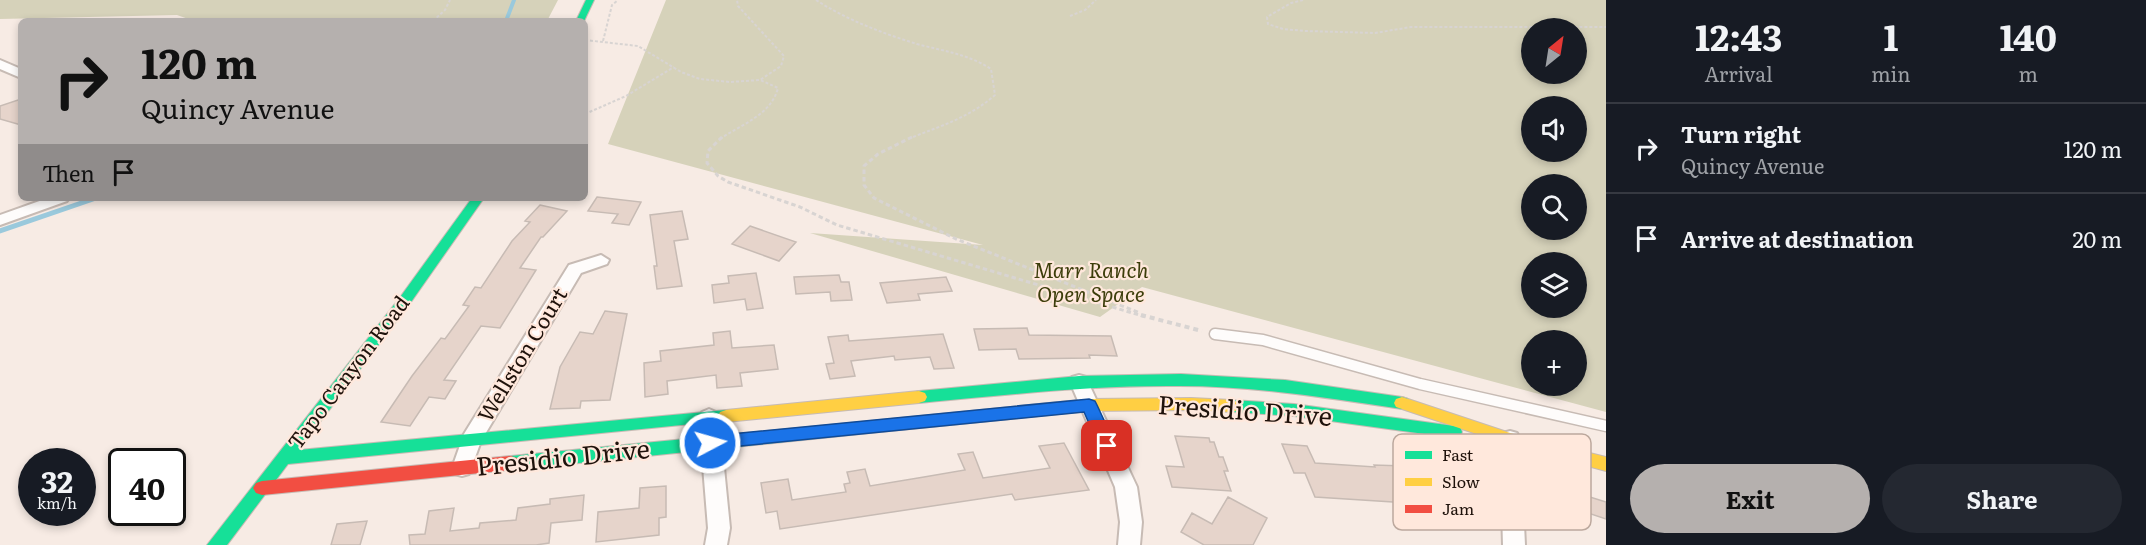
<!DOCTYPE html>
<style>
:root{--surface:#171b24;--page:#242831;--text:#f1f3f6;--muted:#9ea1a6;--line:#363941;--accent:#b5b0ae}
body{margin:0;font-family:Literata,serif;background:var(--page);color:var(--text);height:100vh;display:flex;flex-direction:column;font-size:22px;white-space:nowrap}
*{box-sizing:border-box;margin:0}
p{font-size:20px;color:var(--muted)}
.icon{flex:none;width:33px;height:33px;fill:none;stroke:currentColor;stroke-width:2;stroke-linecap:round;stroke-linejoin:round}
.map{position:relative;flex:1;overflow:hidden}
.details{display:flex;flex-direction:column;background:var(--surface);width:540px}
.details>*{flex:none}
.banner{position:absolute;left:18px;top:18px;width:570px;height:183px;border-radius:9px;box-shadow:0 3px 9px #0003;background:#b5b0ae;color:#111;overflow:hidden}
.needle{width:39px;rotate:30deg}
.buttons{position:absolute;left:1521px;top:18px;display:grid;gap:12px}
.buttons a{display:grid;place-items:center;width:66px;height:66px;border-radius:50%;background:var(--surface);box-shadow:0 3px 9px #0003;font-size:30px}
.speed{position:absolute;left:18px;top:448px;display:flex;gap:12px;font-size:30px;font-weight:700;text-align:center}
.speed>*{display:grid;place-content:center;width:78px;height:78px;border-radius:50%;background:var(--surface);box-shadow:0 3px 9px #0003;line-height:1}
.speed small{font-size:15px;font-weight:400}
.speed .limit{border:3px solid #111;border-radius:9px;background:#fff;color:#111}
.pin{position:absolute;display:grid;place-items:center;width:51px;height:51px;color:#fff;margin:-26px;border-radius:12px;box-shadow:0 3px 9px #0006}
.me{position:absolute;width:66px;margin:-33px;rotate:84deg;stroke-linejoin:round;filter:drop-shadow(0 0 4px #0008)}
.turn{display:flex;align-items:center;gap:21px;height:126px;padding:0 24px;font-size:27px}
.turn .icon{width:78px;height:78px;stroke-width:2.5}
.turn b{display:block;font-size:42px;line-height:51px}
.then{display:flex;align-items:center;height:57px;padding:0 24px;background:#0003;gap:12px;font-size:22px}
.eta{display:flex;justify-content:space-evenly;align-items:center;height:102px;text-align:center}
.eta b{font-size:36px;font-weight:700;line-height:42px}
.primary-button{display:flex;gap:12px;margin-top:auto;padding:12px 24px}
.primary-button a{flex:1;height:69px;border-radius:36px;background:var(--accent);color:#111;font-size:24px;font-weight:700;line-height:69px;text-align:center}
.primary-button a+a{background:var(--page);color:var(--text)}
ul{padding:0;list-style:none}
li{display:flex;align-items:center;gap:18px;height:90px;padding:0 24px;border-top:2px solid var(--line)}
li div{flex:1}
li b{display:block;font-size:22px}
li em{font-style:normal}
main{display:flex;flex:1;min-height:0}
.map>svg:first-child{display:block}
.green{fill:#d6d2ba;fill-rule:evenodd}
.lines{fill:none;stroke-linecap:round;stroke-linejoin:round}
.stream-far1{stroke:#9ac9dc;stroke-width:4}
.stream{stroke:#9ac9dc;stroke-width:5}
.building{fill:#e6d4cb;stroke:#c7bbb4;stroke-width:1.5}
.lane-casing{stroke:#c7bbb4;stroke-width:13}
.street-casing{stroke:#c7bbb4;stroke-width:4}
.fast-casing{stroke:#c7bbb4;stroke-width:2}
.slow-casing{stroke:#c7bbb4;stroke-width:2}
.jam-casing{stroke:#c7bbb4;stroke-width:2}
.path-far2{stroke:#d8d4d2;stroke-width:2;stroke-dasharray:3 2;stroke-linecap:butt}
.path-far1{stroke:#d8d4d2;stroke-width:3;stroke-dasharray:4.5 3;stroke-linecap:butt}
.path{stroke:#d8d4d2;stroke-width:4;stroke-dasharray:5 4;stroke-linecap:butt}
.lane{stroke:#fefcfb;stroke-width:10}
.street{fill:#fefcfb;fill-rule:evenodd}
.fast{fill:#16e098;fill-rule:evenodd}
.slow{fill:#ffcf43;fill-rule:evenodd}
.jam{fill:#f24e42;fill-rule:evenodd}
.route{fill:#1a73e8;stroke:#114b97;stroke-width:1.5}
.labels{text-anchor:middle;stroke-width:4.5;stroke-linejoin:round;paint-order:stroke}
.park-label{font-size:21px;font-style:italic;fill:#3c3d0a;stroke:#ffe8dc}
.street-label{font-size:21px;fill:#1f120b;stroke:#ffe8dc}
.near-street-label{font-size:26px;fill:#1f120b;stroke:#ffe8dc}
.key{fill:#ffe8dc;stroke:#bca89d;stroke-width:1.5}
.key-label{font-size:16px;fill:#1f120b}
</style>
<main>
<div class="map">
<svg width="1606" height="545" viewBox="0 0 1606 545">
<rect width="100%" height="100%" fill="#f7ebe4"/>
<path class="green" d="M 0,0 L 558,0 L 547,21 L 194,21 L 177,15 L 0,19 Z
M 666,0 L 1606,0 L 1606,412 L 1142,287 L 1100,317 L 810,233 L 983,245 L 608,144 ZM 1532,28 L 1576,28 L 1576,74 L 1532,74 ZM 1532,106 L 1576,106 L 1576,152 L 1532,152 ZM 1532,184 L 1576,184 L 1576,230 L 1532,230 ZM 1532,262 L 1576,262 L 1576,308 L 1532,308 ZM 1532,340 L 1576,340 L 1576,386 L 1532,386 Z"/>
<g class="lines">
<path class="stream-far1" d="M 506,21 L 514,0"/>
<path class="stream" d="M 0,231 L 96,198"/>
</g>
<path class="building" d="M 21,99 L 21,125 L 0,119 L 0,106 Z
M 597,197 L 641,202 L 629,225 L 612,223 L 618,214 L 588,211 Z
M 540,205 L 567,211 L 543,237 L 541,237 L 520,268 L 536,270 L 500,328 L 481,326 L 444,380 L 456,381 L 445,399 L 429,397 L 410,426 L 381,422 L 412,376 L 441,338 L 445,339 L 469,306 L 463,305 L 475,287 L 481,288 L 512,241 L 530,222 L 525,221 Z
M 682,211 L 688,239 L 674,241 L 682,286 L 657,289 L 654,266 L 657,266 L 650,215 Z
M 750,226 L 796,242 L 779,261 L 732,244 Z
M 756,273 L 763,308 L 747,310 L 745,299 L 714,303 L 712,285 L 729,283 L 728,276 Z
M 839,275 L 841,282 L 849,282 L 852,300 L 831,301 L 830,292 L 796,294 L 794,277 Z
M 946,277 L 952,291 L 918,294 L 920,300 L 887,303 L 880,283 Z
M 605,311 L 627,314 L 610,400 L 581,401 L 580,408 L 550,409 L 560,367 L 580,332 L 593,334 Z
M 1027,328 L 1029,335 L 1111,336 L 1117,356 L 1089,355 L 1090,358 L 1019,359 L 1016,349 L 979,350 L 974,329 Z
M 730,331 L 732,348 L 774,345 L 778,369 L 740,373 L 742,386 L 717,388 L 716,375 L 667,381 L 668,394 L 645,397 L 644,363 L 661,361 L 660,351 L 714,345 L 713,333 Z
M 943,334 L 954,368 L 934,369 L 930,357 L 895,360 L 894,356 L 851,361 L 855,376 L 830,379 L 826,364 L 834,363 L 828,337 L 848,335 L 849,341 Z
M 1175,436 L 1209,438 L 1210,442 L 1214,442 L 1219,457 L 1223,457 L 1228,471 L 1224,471 L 1231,491 L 1172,487 L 1166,466 L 1184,467 Z
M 1064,443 L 1089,490 L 1015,500 L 1012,494 L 780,529 L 777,511 L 766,513 L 761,483 L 788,479 L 792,500 L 846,492 L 844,484 L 850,483 L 847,472 L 865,469 L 870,486 L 924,477 L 965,470 L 958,454 L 973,452 L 983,478 L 1050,468 L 1039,446 Z
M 1282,444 L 1307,446 L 1315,463 L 1375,467 L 1374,465 L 1405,466 L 1403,462 L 1435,465 L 1449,489 L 1428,488 L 1437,505 L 1416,503 L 1423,517 L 1401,516 L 1393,502 L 1315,497 L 1305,473 L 1294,473 Z
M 666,486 L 666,517 L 659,518 L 659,535 L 596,542 L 598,512 L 639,508 L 640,488 Z
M 1574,492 L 1606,502 L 1606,519 L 1576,509 Z
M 584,495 L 582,520 L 551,523 L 549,543 L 536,545 L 410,545 L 409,535 L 425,534 L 429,511 L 454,508 L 450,531 L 479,528 L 480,523 L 516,520 L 518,508 L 550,504 L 550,499 Z
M 1228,497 L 1267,518 L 1253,545 L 1204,545 L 1181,532 L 1192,513 L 1212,524 Z
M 367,521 L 360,545 L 331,545 L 337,524 Z"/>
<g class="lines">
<g class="lane-casing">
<path id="lane" d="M 1215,334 L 1263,340 L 1420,384 L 1606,426"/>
</g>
<g class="street-casing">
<path id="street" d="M 0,60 L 21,69 L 21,78 L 0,69 Z
M 48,198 L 69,198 L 67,201 L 0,225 L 0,215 Z
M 601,255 L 609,260 L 607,264 L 581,273 L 481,441 L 469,474 L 462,476 L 455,474 L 452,468 L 464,434 L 569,265 Z
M 1079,375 L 1086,377 L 1088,382 L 1137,487 L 1142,522 L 1140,545 L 1118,545 L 1120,522 L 1115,487 L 1070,382 L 1072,377 Z
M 709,409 L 716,412 L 719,417 L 730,528 L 727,545 L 705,545 L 708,528 L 699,417 L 702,412 Z
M 1510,431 L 1517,433 L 1520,439 L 1525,545 L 1503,545 L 1500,439 L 1503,433 Z"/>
</g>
<g class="fast-casing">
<path id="fast" d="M 586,0 L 594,0 L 584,21 L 576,21 Z
M 472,198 L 484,198 L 411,302 L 299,450 L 726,410 L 732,412 L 734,416 L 732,420 L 288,464 L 227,545 L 207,545 L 401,296 Z
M 1181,374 L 1285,380 L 1402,397 L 1408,399 L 1410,403 L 1408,407 L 1402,409 C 1328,398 1254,386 1179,386 C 1092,385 1006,395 919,403 L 913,401 L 911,397 L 913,393 L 919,391 L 1079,376 Z
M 1232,400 L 1294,404 L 1454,426 L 1460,427 L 1462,432 L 1460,437 L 1454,438 L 1294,416 L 1232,412 L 1226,410 L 1224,406 L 1226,402 Z
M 870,421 L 876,423 L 878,427 L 876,431 L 870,433 L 511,470 L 505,468 L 503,463 L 505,458 L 511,456 Z"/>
</g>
<g class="slow-casing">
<path id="slow" d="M 919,391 L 925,393 L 927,397 L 925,401 L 919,403 L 726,422 L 720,420 L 718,416 L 720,412 L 726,410 Z
M 1402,397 L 1510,433 L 1606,457 L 1606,471 L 1510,445 L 1396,407 L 1394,403 L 1396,399 Z
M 1191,398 L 1232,400 L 1238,402 L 1240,406 L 1238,410 L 1232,412 L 1191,410 L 1089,411 L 870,433 L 864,431 L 862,427 L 864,423 L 870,421 L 1089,399 Z"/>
</g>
<g class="jam-casing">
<path id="jam" d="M 511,456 L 517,458 L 519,463 L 517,468 L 511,470 L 262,495 L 256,493 L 253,488 L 256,483 L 262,481 Z"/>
</g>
<path class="path-far2" d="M 816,0 C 847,20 882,33 917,44 C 943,51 968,54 991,69 L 995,95 C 969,118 940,126 908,139
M 1303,0 L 1291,3 L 1267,17 L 1268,24 L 1283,29 L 1305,31 L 1375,33 L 1411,27 L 1606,27
M 1070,16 L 1085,10 L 1096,0
M 433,21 L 445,10 L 450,0
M 585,40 L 638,46 L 681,72 L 700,79 L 730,82 L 760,80
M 603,41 L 612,5 L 618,0
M 585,114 L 626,96 L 674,67
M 720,139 C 742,124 771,115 778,88 L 760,80 L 781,66 L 784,56 L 738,6 L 737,0"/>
<path class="path-far1" d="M 722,137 L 708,151 L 707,163 L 718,176 L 728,182 L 800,207 L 837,225 L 1146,317
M 912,137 L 878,154 L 864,166 L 864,185 L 874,198 L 956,239 L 1140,313"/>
<path class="path" d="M 1141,315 L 1202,331"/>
<use href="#lane" class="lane"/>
<use href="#street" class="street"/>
<use href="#fast" class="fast"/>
<use href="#slow" class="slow"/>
<use href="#jam" class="jam"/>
</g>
<path class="route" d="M 1089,399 L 1095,401 L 1097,405 L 1116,446 L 1113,451 L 1107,453 L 1101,451 L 1084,412 L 710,449 L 704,447 L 702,443 L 704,438 L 710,436 Z"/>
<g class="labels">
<g class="park-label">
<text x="1091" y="278">Marr Ranch<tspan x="1091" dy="24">Open Space</tspan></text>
</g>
<g class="street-label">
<text transform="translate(523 355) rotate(-59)" y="7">Wellston Court</text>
<text transform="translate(349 373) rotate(-53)" y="7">Tapo Canyon Road</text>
</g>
<g class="near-street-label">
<text transform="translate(1245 411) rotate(4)" y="9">Presidio Drive</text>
<text transform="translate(563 458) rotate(-6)" y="9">Presidio Drive</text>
</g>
</g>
<rect x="1393" y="434" width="198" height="96" rx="9" class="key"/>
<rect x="1405" y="451" width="27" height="8" fill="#16e098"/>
<rect x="1405" y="478" width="27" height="8" fill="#ffcf43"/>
<rect x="1405" y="505" width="27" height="8" fill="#f24e42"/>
<g class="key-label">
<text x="1442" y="461">Fast</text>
<text x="1442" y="488">Slow</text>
<text x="1442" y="515">Jam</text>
</g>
</svg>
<div class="buttons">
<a><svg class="needle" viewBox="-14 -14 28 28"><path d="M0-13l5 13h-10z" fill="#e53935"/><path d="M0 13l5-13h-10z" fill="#9ea1a6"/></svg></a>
<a><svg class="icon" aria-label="sound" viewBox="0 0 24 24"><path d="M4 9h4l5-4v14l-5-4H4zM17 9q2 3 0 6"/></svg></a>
<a><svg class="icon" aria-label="search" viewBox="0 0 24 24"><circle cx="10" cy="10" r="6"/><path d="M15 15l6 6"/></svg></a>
<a><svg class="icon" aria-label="layers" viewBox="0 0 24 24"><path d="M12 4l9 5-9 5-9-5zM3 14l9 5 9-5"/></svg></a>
<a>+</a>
</div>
<div class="speed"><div>32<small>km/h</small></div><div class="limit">40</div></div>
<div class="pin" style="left:1107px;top:446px;background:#d93025"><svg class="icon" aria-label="arrive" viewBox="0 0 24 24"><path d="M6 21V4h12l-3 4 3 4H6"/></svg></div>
<svg class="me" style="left:710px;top:443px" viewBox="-20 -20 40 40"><circle r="17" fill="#1a73e8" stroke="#fff" stroke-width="3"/><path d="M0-11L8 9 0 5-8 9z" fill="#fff"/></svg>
<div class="banner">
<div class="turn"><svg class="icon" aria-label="right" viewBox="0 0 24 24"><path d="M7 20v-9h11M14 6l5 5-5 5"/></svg><div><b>120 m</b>Quincy Avenue</div></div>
<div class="then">Then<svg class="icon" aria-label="arrive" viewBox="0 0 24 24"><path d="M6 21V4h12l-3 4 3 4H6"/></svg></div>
</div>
</div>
<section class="details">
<div class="eta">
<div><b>12:43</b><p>Arrival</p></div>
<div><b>1</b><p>min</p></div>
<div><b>140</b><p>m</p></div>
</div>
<ul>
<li><svg class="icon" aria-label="right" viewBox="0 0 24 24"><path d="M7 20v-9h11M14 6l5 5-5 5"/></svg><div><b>Turn right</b><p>Quincy Avenue</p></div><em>120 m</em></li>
<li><svg class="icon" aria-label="arrive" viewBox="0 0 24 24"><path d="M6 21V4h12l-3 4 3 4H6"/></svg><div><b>Arrive at destination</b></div><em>20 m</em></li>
</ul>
<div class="primary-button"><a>Exit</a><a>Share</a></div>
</section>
</main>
